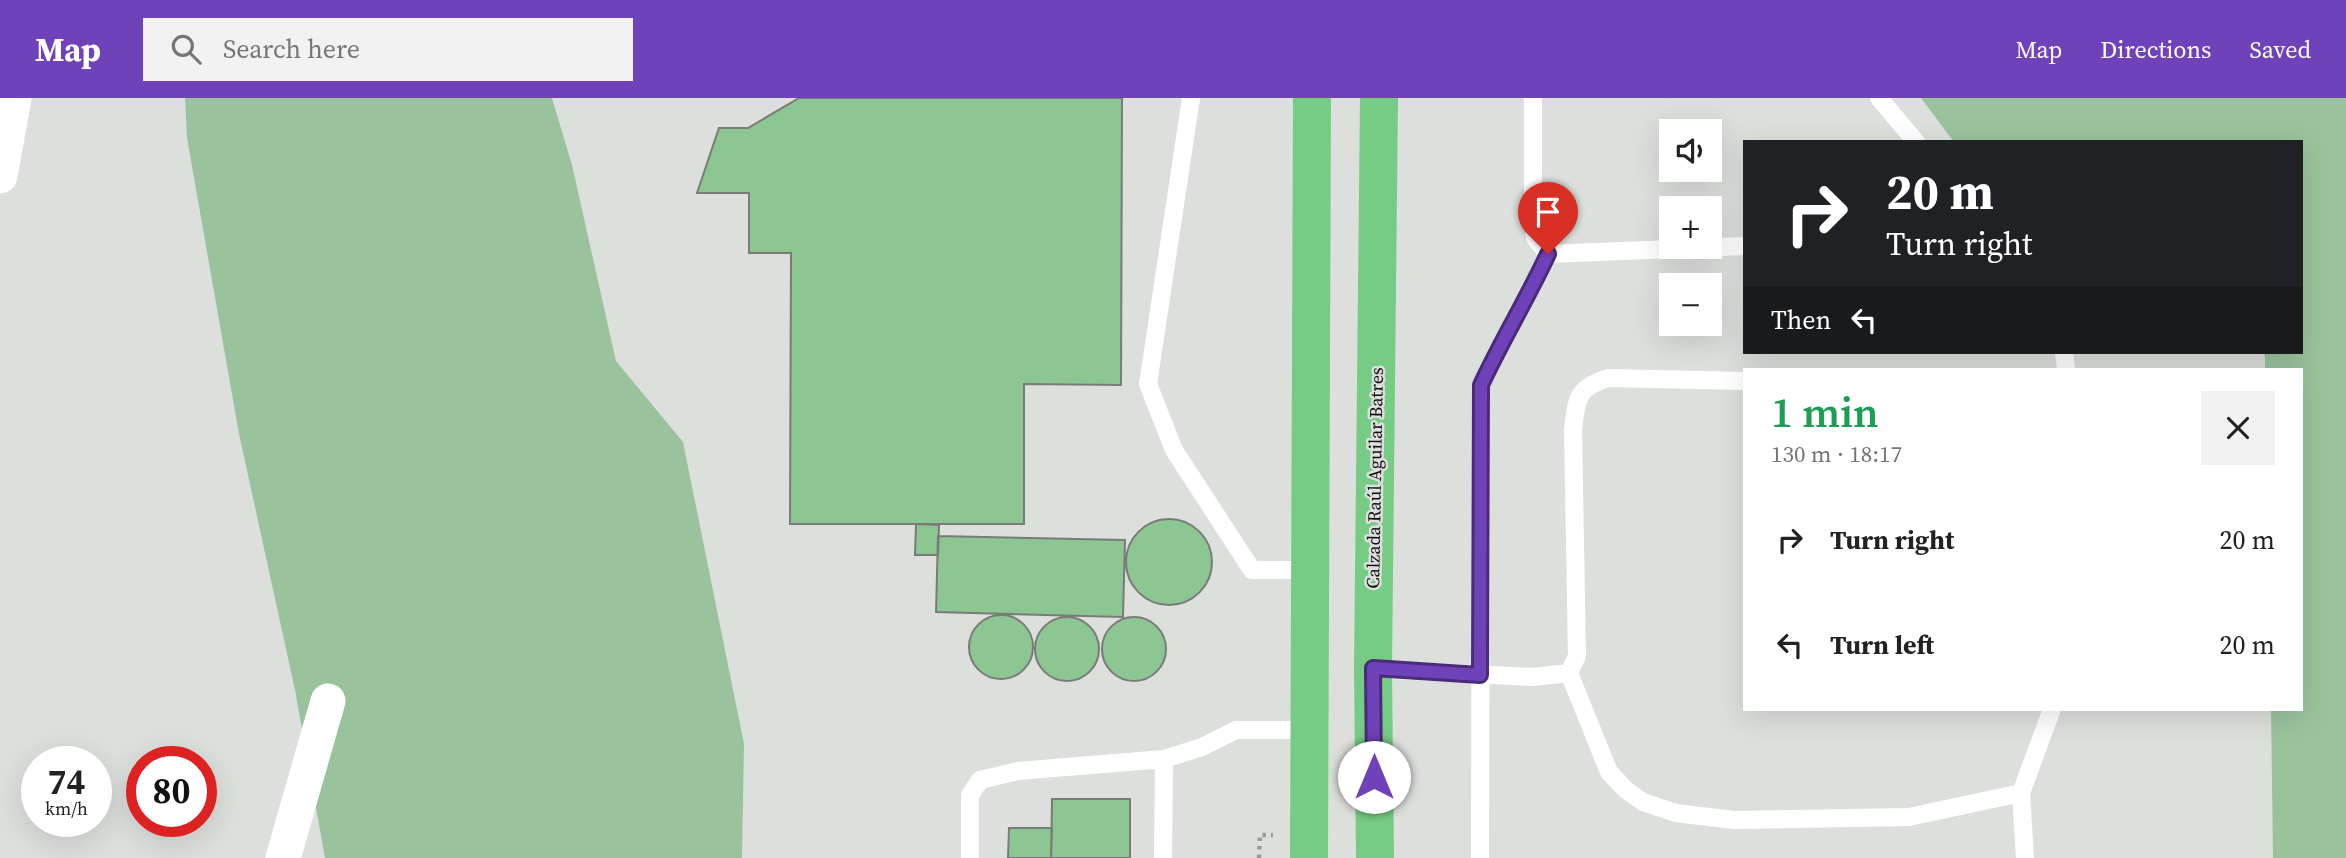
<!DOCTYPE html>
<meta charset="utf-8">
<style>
:root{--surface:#fff;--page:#f2f2f2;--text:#222;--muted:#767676;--accent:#7042b9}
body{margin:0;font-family:"Source Serif 4",serif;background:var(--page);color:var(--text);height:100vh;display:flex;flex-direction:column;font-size:26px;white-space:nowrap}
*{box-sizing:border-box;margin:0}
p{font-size:23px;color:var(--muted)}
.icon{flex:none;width:38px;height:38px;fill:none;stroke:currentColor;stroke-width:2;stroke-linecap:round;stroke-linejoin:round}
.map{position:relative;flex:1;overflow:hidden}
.panel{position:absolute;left:1743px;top:270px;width:560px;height:343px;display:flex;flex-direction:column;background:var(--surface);border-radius:0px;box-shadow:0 7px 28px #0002}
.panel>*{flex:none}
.top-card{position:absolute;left:1743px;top:42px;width:560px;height:214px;border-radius:0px;box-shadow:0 7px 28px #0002;background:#202124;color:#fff;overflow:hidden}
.buttons{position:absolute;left:1659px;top:21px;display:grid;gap:14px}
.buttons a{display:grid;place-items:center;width:63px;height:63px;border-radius:0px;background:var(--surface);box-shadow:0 7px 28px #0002;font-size:35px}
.speed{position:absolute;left:21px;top:648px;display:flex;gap:14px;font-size:35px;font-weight:700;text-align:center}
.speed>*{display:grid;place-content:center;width:91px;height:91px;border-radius:50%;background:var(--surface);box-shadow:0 7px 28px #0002;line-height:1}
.speed small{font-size:18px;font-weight:400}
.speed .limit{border:10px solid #d22;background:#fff;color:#111}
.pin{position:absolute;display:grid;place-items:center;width:60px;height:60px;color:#fff;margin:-72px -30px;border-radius:50% 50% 50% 0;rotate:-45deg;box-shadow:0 0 7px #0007}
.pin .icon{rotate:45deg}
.me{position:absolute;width:77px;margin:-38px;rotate:0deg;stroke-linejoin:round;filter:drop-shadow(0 0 5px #0008)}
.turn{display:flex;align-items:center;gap:24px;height:147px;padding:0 28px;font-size:32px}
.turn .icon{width:91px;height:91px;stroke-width:2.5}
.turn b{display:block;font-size:49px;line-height:60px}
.then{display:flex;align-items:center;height:66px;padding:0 28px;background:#0003;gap:14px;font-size:26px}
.round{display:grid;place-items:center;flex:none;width:74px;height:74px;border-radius:0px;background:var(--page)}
.head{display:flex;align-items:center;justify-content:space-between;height:119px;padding:0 28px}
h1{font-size:42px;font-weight:600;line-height:52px;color:#1e9e55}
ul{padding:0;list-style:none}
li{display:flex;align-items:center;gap:21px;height:105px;padding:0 28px}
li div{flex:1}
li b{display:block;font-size:26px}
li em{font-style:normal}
header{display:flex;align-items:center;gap:42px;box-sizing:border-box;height:98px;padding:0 35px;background:var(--accent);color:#fff}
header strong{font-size:33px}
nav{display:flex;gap:38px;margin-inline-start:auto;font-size:24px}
.search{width:490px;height:63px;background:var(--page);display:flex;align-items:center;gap:18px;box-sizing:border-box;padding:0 24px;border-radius:0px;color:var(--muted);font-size:26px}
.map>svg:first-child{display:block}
.green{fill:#9ac39d}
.building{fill:#8cc692;stroke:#797b79;stroke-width:2}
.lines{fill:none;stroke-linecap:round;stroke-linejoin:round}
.path{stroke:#999a99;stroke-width:4.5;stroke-dasharray:3.5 5;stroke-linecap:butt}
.service{stroke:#fff;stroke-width:18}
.minor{stroke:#fff;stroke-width:35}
.trunk{stroke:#76cc84;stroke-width:38}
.route-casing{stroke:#492b78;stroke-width:18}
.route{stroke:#7042b9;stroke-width:12}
.labels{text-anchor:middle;stroke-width:5;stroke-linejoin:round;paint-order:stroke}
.street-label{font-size:18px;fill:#0c0d0c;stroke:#dddfdd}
</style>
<header>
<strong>Map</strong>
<div class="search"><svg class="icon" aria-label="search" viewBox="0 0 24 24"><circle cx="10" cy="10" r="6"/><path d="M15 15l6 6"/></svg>Search here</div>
<nav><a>Map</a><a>Directions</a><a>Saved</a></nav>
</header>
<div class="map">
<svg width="2346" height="760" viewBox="0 0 2346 760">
<rect width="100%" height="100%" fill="#dddfdd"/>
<path class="green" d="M 185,0 L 552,0 L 572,67 L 616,263 L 683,344 L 744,646 L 742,760 L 325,760 L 295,592 L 239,336 L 187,40 Z
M 1921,0 L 2346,0 L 2346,760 L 2273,760 L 2271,611 L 2301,611 L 2301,271 L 2265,271 L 2265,258 L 2262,254 L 2301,254 L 2301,44 L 1954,44 Z"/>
<path class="building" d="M 799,0 L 1122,0 L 1121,287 L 1024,286 L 1024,426 L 790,426 L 791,155 L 749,155 L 749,95 L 697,95 L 719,30 L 748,30 Z
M1126 464a43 43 0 1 1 86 0a43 43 0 1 1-86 0Z
M 916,426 L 939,427 L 938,457 L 915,457 Z
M 938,438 L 1125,442 L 1123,519 L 936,514 Z
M969 549a32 32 0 1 1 64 0a32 32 0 1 1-64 0Z
M1035 551a32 32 0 1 1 64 0a32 32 0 1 1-64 0Z
M1102 551a32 32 0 1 1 64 0a32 32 0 1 1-64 0Z
M 1052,701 L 1130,701 L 1130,760 L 1051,760 Z
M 1009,730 L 1052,730 L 1051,760 L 1008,760 Z"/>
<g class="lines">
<path class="path" d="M 1259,760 L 1260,737 L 1273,737"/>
<path class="service" d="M 1191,0 L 1148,286 L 1174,352 L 1252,472 L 1311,472
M 1879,0 L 1916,44
M 1548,156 L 1745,148
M 2064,254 L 2066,271
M 1373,571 L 1532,579 L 1569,575 L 1577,558 L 1573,331 C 1577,301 1576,290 1608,280 L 1745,283
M 1569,575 L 1609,674 L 1626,692 L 1643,704 L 1676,715 L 1734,722 L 1909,719 L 2021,695 L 2052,611
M 2021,695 L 2025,760
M 970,760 L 970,697 L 980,682 L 1018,673 L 1164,661 L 1202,649 L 1236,632 L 1309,632
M 1163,760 L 1164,661
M 1480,760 L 1481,287 C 1502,242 1527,201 1548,156 L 1535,140 L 1533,123 L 1533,0"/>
<path class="minor" d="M 0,78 L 14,0
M 283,760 L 328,603"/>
<path class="trunk" d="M 1309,760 L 1312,0
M 1375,760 L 1373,571 L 1379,0"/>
</g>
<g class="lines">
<g class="route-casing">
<path id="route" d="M 1374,679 L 1373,570 L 1480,577 L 1481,287 C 1502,242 1527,201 1548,156"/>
</g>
<use href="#route" class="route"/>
</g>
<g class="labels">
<g class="street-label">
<text transform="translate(1375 380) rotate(-89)" y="6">Calzada Raúl Aguilar Batres</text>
</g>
</g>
</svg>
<div class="buttons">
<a><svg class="icon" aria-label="sound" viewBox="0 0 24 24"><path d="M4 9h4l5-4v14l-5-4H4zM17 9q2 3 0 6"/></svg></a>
<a>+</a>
<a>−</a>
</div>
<div class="speed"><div>74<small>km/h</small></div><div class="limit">80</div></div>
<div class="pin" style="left:1548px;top:156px;background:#d93025"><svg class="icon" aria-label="arrive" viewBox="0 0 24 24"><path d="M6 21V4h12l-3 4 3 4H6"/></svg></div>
<svg class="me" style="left:1374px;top:679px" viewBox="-20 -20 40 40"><circle r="19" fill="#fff"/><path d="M0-13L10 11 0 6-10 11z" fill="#7042b9"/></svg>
<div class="top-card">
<div class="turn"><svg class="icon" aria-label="right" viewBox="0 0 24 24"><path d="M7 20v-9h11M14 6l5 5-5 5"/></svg><div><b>20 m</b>Turn right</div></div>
<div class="then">Then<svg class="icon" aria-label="left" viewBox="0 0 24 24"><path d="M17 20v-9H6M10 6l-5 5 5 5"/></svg></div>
</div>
<section class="panel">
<div class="head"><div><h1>1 min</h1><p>130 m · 18:17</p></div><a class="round"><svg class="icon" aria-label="close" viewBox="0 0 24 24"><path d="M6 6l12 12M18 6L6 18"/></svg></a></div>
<ul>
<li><svg class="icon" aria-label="right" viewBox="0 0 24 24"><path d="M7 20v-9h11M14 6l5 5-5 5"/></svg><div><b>Turn right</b></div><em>20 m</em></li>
<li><svg class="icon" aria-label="left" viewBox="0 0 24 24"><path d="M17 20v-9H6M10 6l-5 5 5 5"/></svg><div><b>Turn left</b></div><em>20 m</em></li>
</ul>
</section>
</div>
